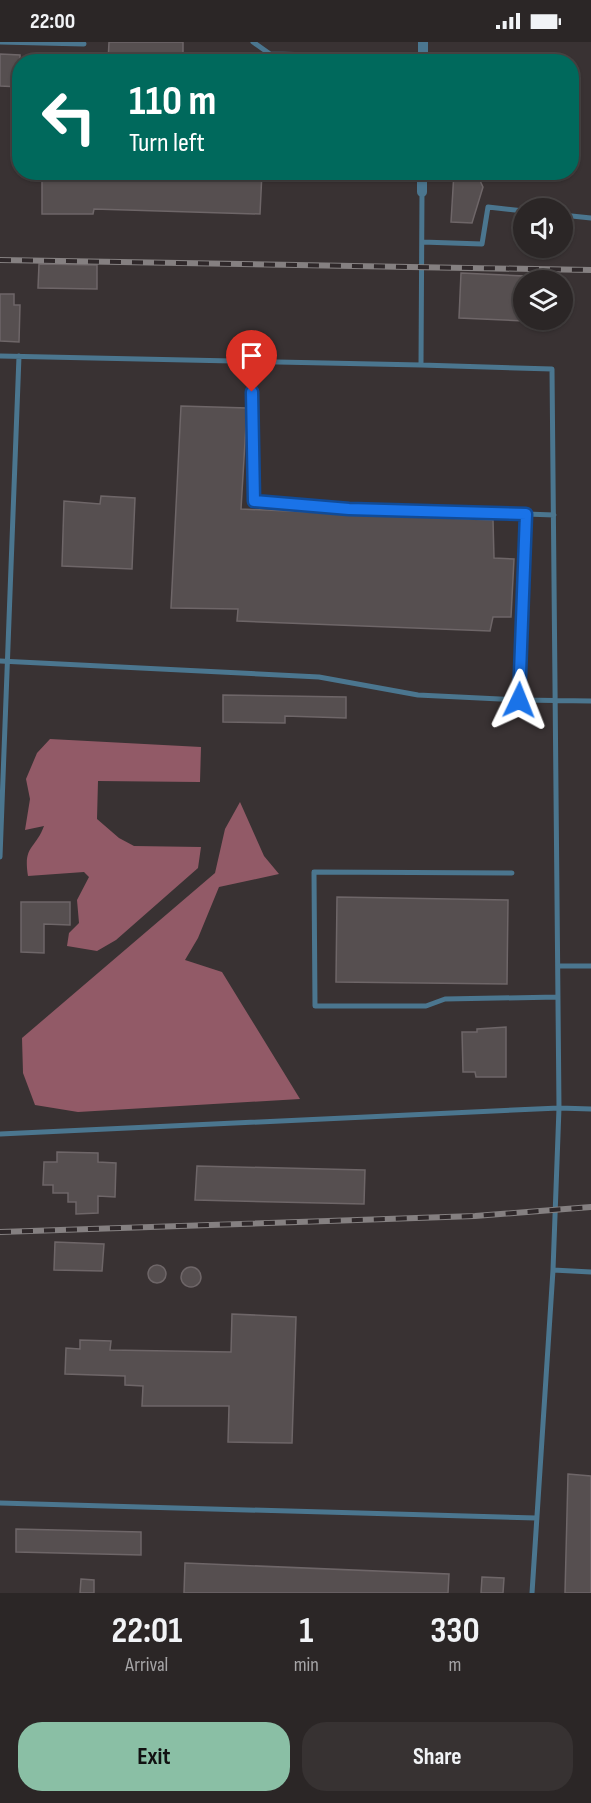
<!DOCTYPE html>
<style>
:root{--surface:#2b2626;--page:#373232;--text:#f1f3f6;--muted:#a6a5a7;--line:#474343;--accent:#8abfa5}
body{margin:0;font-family:"Sofia Sans Condensed",sans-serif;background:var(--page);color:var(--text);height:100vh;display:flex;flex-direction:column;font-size:22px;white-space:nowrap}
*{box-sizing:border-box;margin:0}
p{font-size:20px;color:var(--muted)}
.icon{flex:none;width:33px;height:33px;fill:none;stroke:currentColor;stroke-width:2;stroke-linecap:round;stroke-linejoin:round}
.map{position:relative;height:1551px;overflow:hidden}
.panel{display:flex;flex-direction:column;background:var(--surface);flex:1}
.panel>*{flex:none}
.banner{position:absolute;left:12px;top:12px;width:567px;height:126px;border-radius:24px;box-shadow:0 2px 4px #0004,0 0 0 2px var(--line);background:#00695c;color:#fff;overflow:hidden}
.tools{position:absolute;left:513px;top:156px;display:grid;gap:12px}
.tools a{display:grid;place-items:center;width:60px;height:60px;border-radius:50%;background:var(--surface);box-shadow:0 2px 4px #0004,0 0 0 2px var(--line);font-size:30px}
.pin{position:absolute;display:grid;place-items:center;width:51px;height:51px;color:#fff;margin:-62px -26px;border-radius:50% 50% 50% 0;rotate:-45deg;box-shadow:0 0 6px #0007}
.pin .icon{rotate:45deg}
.me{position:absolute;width:66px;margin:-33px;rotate:2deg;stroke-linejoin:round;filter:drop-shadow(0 0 4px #0008)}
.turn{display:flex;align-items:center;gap:21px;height:126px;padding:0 18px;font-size:27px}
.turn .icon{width:78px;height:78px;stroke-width:2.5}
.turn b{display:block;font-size:42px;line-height:51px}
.eta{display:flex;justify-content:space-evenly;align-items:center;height:102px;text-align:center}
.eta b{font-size:36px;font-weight:700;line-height:42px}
.button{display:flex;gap:12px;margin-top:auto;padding:12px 18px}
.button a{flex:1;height:69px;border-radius:24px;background:var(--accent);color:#111;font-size:24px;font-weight:700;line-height:69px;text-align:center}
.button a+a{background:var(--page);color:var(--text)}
.status{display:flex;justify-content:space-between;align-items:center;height:42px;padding:0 30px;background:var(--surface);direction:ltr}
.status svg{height:16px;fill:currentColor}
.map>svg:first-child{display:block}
.forest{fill:#925a67}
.building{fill:#564f50;stroke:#6e6668;stroke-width:1.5}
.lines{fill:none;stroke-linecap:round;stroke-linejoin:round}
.service{stroke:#4b768f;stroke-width:5}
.minor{stroke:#4b768f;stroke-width:10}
.rail-casing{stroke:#858081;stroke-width:6}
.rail{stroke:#2f282a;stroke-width:4;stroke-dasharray:11;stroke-linecap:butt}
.route-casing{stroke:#114b97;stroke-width:15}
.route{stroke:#1a73e8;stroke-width:10}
</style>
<div class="status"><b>22:00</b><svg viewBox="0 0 49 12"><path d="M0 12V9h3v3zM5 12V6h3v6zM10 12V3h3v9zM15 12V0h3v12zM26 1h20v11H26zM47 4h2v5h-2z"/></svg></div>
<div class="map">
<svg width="591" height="1551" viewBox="0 0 591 1551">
<rect width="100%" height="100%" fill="#393233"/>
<path class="forest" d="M 50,697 L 201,705 L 200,740 L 98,739 L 97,777 L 119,796 L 134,804 L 201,805 L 198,826 L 116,898 L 97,909 L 67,904 L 69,891 L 79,881 L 77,858 L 89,835 L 84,830 L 28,834 C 23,803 35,808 44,784 L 25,788 L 30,757 L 26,737 L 37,711 Z
M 240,760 L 264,814 L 279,832 L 219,845 L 198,896 L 185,918 L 222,930 L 300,1057 L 78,1070 L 35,1063 L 23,1031 L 22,996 L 215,831 L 225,787 Z"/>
<path class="building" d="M 109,0 L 183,0 L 183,20 L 108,20 Z
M 0,12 L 20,13 L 20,45 L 0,44 Z
M 42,130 L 262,130 L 260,172 L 94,167 L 93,172 L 42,172 Z
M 454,130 L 476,130 L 483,145 L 472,181 L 451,180 Z
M 39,222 L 97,223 L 97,247 L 38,246 Z
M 461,231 L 524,234 L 524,279 L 459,276 Z
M 0,252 L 14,252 L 14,263 L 20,263 L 19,300 L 0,299 Z
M 181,364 L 247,366 L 241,467 L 493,478 L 494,516 L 514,517 L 511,575 L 493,575 L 490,589 L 237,579 L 238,567 L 171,566 Z
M 101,454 L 135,456 L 132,527 L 62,524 L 64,459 L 100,462 Z
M 223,653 L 346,655 L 346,676 L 285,674 L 285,681 L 223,680 Z
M 337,855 L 508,858 L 507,942 L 336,940 Z
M 21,860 L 70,860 L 70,883 L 44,882 L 44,911 L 21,910 Z
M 506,985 L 506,1035 L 476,1035 L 475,1030 L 463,1030 L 462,990 L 477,990 L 477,987 Z
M 57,1110 L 98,1111 L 98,1120 L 116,1121 L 115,1155 L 98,1154 L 98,1171 L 76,1172 L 76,1160 L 68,1160 L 68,1151 L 53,1151 L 53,1143 L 43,1143 L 44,1120 L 57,1120 Z
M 197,1124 L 365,1128 L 364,1162 L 195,1158 Z
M 55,1200 L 104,1202 L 102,1229 L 54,1228 Z
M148 1232a9 9 0 1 1 18 0a9 9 0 1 1-18 0Z
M181 1235a10 10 0 1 1 20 0a10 10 0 1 1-20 0Z
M 232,1272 L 296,1275 L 292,1401 L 228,1400 L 229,1364 L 142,1364 L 143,1344 L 125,1343 L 125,1334 L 65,1332 L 66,1306 L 80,1307 L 80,1298 L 111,1299 L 110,1308 L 231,1310 Z
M 568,1432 L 591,1434 L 591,1551 L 565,1551 Z
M 16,1487 L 141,1490 L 141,1513 L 16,1510 Z
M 185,1521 L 449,1532 L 448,1551 L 184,1551 Z
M 482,1535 L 504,1536 L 503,1551 L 481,1551 Z
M 81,1537 L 94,1538 L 94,1551 L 80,1551 Z"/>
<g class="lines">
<path class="service" d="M 0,0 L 84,2
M 253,0 L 270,12 L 423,15
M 562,173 L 591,176
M 422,200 L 482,202 L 488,165 L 524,169
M 0,314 L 421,323 L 422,150
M 421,323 L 552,327 L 559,1066 L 553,1228 L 532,1551
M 252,350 L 254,459 L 349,467 L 526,472
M 0,619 L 319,635 L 418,653 L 519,658 L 591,659
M 519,658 L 526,472 L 554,473
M 0,815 L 19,314
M 512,831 L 314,830 L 315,964 L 426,964 L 445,957 L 558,955
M 558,924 L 591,924
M 0,1092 L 559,1066 L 591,1067
M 553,1228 L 591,1230
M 0,1461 L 536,1476"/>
<path class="minor" d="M 423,20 L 423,0
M 422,130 L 422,150"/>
<g class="rail-casing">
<path id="rail" d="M 0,218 L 591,228
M 0,1190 L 475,1174 L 591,1165"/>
</g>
<use href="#rail" class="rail"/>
</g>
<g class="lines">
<g class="route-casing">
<path id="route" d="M 252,350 L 254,459 L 349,467 L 526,472 L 519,658"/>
</g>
<use href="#route" class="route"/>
</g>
</svg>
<div class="tools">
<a><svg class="icon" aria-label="sound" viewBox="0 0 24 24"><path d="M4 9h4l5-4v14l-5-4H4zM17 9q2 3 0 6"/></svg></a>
<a><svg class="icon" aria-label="layers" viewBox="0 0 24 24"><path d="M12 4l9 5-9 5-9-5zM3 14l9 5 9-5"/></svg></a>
</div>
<div class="pin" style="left:252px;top:350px;background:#d93025"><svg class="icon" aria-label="arrive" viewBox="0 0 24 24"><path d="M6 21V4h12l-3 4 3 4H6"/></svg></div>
<svg class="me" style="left:519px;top:658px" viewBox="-20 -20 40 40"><path d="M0-17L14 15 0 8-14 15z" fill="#1a73e8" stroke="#fff" stroke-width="4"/></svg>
<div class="banner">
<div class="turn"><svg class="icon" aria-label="left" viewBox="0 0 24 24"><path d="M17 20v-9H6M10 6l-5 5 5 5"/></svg><div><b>110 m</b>Turn left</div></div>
</div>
</div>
<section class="panel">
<div class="eta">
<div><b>22:01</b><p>Arrival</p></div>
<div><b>1</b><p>min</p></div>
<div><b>330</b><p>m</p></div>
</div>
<div class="button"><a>Exit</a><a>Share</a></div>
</section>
